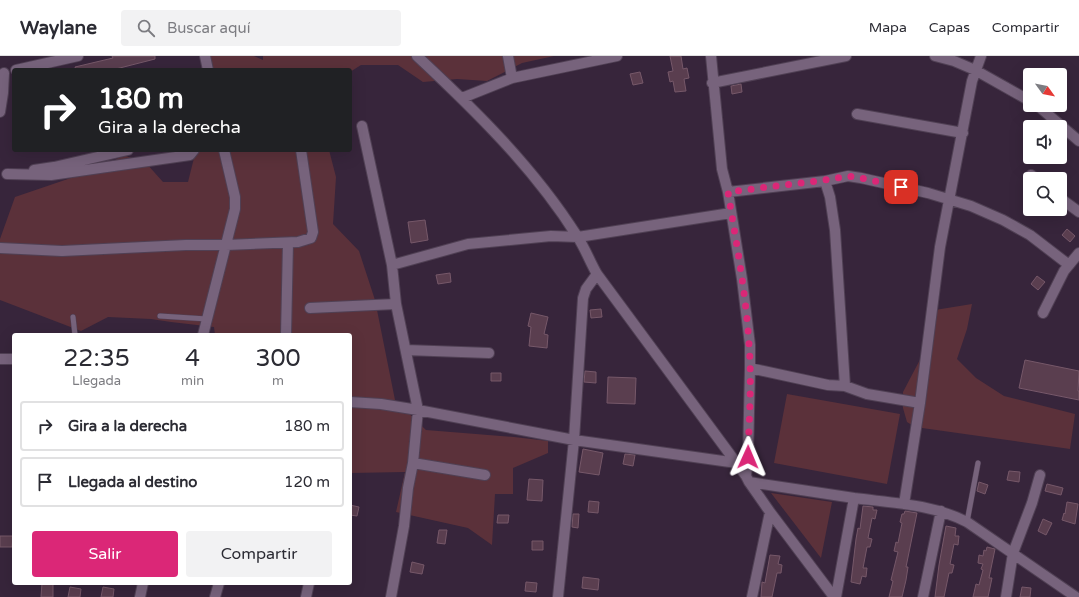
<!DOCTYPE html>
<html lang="es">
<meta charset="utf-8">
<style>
:root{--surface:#fff;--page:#f2f2f3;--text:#2b2b33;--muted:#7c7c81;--line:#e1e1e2;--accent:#db2777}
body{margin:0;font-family:"Varela Round",sans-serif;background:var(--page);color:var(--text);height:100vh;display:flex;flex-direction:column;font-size:15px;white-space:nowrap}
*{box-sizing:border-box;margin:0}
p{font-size:13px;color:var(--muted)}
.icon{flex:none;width:22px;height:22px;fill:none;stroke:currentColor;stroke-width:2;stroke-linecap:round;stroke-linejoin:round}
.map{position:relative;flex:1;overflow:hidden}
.panel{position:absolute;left:12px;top:277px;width:340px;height:252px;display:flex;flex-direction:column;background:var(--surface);border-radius:4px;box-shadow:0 4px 16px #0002}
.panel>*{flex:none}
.banner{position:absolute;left:12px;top:12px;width:340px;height:84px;border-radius:4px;box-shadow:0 4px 16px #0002;background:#202124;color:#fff;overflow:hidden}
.needle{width:26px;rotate:123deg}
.tools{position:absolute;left:1023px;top:12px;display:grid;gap:8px}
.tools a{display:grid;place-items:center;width:44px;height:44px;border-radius:4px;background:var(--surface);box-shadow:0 4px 16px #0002;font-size:20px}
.pin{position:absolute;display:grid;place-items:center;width:34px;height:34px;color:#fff;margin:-17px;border-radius:8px;box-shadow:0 2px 6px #0006}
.me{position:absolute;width:44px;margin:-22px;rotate:1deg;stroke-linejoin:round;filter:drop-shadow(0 0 3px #0008)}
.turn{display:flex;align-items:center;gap:14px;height:84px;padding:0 20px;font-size:18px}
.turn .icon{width:52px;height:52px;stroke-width:2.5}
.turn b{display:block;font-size:28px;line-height:34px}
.eta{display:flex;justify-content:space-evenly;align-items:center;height:68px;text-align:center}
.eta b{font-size:24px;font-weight:600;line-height:28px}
.primary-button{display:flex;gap:8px;margin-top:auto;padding:8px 20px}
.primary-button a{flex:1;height:46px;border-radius:4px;background:var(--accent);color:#fff;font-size:16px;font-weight:600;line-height:46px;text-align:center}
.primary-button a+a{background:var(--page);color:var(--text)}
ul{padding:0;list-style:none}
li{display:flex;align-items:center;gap:12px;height:50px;margin:0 8px 6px;padding:0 12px;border:2px solid var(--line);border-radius:4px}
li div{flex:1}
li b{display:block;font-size:15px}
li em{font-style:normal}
header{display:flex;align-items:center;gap:24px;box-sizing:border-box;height:56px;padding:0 20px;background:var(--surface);border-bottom:1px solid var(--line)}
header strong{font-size:19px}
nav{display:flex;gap:22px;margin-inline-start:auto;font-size:14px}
.search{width:280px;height:36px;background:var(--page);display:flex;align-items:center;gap:10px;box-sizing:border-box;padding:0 14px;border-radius:4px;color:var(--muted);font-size:15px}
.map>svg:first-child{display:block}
.green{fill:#5b313a}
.building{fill:#5a3e4f;stroke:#765869}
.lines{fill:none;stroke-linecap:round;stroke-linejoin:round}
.service-casing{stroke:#504054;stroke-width:6}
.minor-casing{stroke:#504054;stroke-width:12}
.service{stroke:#77637c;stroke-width:5}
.minor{stroke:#77637c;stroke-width:10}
.route{stroke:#db2777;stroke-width:7;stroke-dasharray:0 12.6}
</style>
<header>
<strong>Waylane</strong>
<div class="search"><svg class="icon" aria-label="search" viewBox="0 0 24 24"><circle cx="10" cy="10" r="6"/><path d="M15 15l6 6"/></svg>Buscar aquí</div>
<nav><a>Mapa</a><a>Capas</a><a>Compartir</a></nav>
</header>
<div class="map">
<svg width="1079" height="541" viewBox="0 0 1079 541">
<rect width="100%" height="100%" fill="#37253b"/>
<path class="green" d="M 206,0 L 254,0 L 263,4 L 263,0 L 554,0 L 522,7 L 487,25 L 457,23 L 423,26 L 398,9 L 361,9 L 350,16 L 350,14 L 205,14 Z
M 196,94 L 329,94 L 336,121 L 333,168 L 359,195 L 375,244 L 395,344 L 426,374 L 514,381 L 548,385 L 548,397 L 513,412 L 513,438 L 495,438 L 492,489 L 468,472 L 396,456 L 405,416 L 350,417 L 350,279 L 215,279 L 214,271 L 171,266 L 151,263 L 108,261 L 81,275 L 0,244 L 0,183 L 15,141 L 106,110 L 123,99 L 146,107 L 163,126 L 188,126 Z
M 972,248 L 967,273 L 957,303 L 976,322 L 1004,340 L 1075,358 L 1070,393 L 915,371 L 907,366 L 903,352 L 903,336 L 934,277 L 935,254 Z
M 787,338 L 900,358 L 887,428 L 774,407 Z
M 771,437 L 832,446 L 821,502 Z"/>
<path class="building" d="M 112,0 L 155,0 L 155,3 L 112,14 L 76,14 L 75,11 L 113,2 Z
M 670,0 L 681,0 L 683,13 L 687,12 L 689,22 L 684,23 L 686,35 L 675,36 L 673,25 L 670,26 L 668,16 L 673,15 Z
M 640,16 L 643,27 L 633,29 L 630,18 Z
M 741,28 L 742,36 L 732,38 L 731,30 Z
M 425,164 L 428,184 L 411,187 L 408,166 Z
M 1067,173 L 1075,180 L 1070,186 L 1062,179 Z
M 450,217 L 451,226 L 438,228 L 436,219 Z
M 1037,220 L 1045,226 L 1038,234 L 1031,228 Z
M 601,253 L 602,261 L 591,262 L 590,254 Z
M 531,257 L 548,261 L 544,278 L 548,279 L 547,292 L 529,290 L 531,271 L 528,270 Z
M 1025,304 L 1079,315 L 1078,335 L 1079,335 L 1079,344 L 1019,332 Z
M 585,315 L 596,316 L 596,327 L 584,326 Z
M 491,317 L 501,317 L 501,325 L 491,325 Z
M 608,321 L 636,322 L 635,348 L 607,347 Z
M 583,393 L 603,397 L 599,419 L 579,416 Z
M 625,398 L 635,399 L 633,410 L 623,408 Z
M 1009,415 L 1020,416 L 1019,426 L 1007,424 Z
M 529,423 L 543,424 L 542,445 L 527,444 Z
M 979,426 L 988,429 L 985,438 L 977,435 Z
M 1047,428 L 1063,432 L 1061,439 L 1045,435 Z
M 589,445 L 599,446 L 598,457 L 588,456 Z
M 1067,446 L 1078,448 L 1075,468 L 1062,464 L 1064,457 L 1065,458 Z
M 350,449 L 359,451 L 357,460 L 350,459 Z
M 863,450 L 873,451 L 873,454 L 877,454 L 875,463 L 872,462 L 868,482 L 872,483 L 870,491 L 867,491 L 863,512 L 867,512 L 866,521 L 862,520 L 860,528 L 851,526 L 856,483 L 858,472 L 860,473 Z
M 905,455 L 917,457 L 906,511 L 908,511 L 906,524 L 902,541 L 889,541 L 893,525 L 891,524 L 898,496 L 894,495 L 896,486 L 898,487 L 902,467 L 900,466 L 902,458 L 904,458 Z
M 573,458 L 579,458 L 578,472 L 572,471 Z
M 498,459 L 509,459 L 508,467 L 497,467 Z
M 1043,463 L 1052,467 L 1046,479 L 1038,475 Z
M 946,470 L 956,472 L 955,480 L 959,480 L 958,489 L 954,488 L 950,508 L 954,509 L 952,517 L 949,517 L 944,541 L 935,541 L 939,509 Z
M 439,474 L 447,474 L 445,488 L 437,487 Z
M 0,480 L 13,480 L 12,491 L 0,491 Z
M 532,485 L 543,485 L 543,494 L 532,494 Z
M 987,491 L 995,493 L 989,522 L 992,522 L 988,541 L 973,541 L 976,528 L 979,529 L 983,514 L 981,513 L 983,508 L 978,507 L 979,499 L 983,500 L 984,494 L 986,495 Z
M 770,499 L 780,500 L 778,508 L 782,509 L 781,517 L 777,517 L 772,541 L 761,541 L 762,526 L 765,527 Z
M 412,506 L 424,509 L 422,518 L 410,516 Z
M 583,521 L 599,523 L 598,534 L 582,532 Z
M 526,526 L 537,527 L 536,536 L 525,535 Z
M 42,527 L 53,527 L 53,541 L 41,541 Z
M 70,531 L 81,533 L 80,541 L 68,541 Z
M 103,531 L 114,533 L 113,541 L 101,541 Z
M 1022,531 L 1031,532 L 1030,541 L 1020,541 Z"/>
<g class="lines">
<g class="service-casing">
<path id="service" d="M 160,260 L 207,263
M 73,261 L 75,279
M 967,466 L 978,407"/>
</g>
<g class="minor-casing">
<path id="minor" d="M 205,0 L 208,14
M 417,0 C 476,55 534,112 577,180 C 585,192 590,206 597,218 L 746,420
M 508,0 L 512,22
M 711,0 L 722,113 L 728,136 L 742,223 L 750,289 L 750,312 L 748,401 L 746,420 L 749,426 L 770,456 L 834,541
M 935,0 L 954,5 L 975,14 L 1030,45
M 16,14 L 78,0
M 712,27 L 846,0
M 462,42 L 512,22 L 617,0
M 1037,49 L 1079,85
M 0,56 L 3,37 L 4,17
M 857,58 L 963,77
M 362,70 L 392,209 L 396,248 L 418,354 L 413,407 L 408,432 L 404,470 L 391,541
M 34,114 L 54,111 L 128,94
M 7,118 L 51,119 L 190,99 L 194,94
M 1031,119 L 1036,123
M 825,125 L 848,120 L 861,122 L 928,137 L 971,150 L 1003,164 L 1030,179 L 1069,209
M 728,136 L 825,125 L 830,141 L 835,174 L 845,330
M 1060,142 L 1079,156
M 0,192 L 62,195 L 186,189 L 226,189 L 298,186 L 311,182 L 313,176 L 301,94
M 392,209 L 468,188 L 551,180 L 578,181 L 731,157
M 310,252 L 396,248
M 1043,257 L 1064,215 L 1079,197
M 203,279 L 235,153 L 235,141 L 224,94
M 286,279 L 288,187
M 406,294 L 489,297
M 0,303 L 14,303
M 750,312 L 828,329 L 845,330 L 867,338 L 920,347
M 350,346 L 381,348 L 418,354 L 574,384 L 737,407 L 740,406
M 413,407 L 485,419
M 749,426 C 784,431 819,437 854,442 C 892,447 932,448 967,466 L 1076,541
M 904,448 L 920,347 L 940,191 L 972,25 L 981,0
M 140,541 L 143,527
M 215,541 L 219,527
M 306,541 L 309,527
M 558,541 L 574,384 L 583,242 L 586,233 L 597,218
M 752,541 L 770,456
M 836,541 L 854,442
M 923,541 L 941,455
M 1006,541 L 1013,497 L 1032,447 L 1040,419"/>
</g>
<use href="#service" class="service"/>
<use href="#minor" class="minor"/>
</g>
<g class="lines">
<path class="route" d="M 748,401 C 749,364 752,325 749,288 C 746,237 736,186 728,136 L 825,124 L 848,120 L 861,122 L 901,131"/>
</g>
</svg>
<div class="tools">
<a><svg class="needle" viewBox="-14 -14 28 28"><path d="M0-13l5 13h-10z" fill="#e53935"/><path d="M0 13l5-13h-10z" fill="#7c7c81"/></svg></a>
<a><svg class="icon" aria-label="sound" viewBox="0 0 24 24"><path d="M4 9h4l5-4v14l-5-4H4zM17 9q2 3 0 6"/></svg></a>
<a><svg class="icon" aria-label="search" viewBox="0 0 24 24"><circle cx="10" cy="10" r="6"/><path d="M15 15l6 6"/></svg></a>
</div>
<div class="pin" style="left:901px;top:131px;background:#d93025"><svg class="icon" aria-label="arrive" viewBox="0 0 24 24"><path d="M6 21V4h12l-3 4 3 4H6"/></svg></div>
<svg class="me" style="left:748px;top:401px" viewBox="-20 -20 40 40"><path d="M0-17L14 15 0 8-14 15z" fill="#db2777" stroke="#fff" stroke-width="4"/></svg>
<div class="banner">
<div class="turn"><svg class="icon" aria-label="right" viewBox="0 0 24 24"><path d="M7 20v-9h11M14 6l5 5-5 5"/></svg><div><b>180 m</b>Gira a la derecha</div></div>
</div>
<section class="panel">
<div class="eta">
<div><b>22:35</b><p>Llegada</p></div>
<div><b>4</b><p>min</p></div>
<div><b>300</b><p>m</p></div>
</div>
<ul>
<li><svg class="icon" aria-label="right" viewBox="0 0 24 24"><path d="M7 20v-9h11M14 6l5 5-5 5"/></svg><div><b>Gira a la derecha</b></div><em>180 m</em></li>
<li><svg class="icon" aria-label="arrive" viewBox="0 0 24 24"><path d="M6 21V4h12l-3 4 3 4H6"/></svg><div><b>Llegada al destino</b></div><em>120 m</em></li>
</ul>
<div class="primary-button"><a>Salir</a><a>Compartir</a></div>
</section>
</div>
